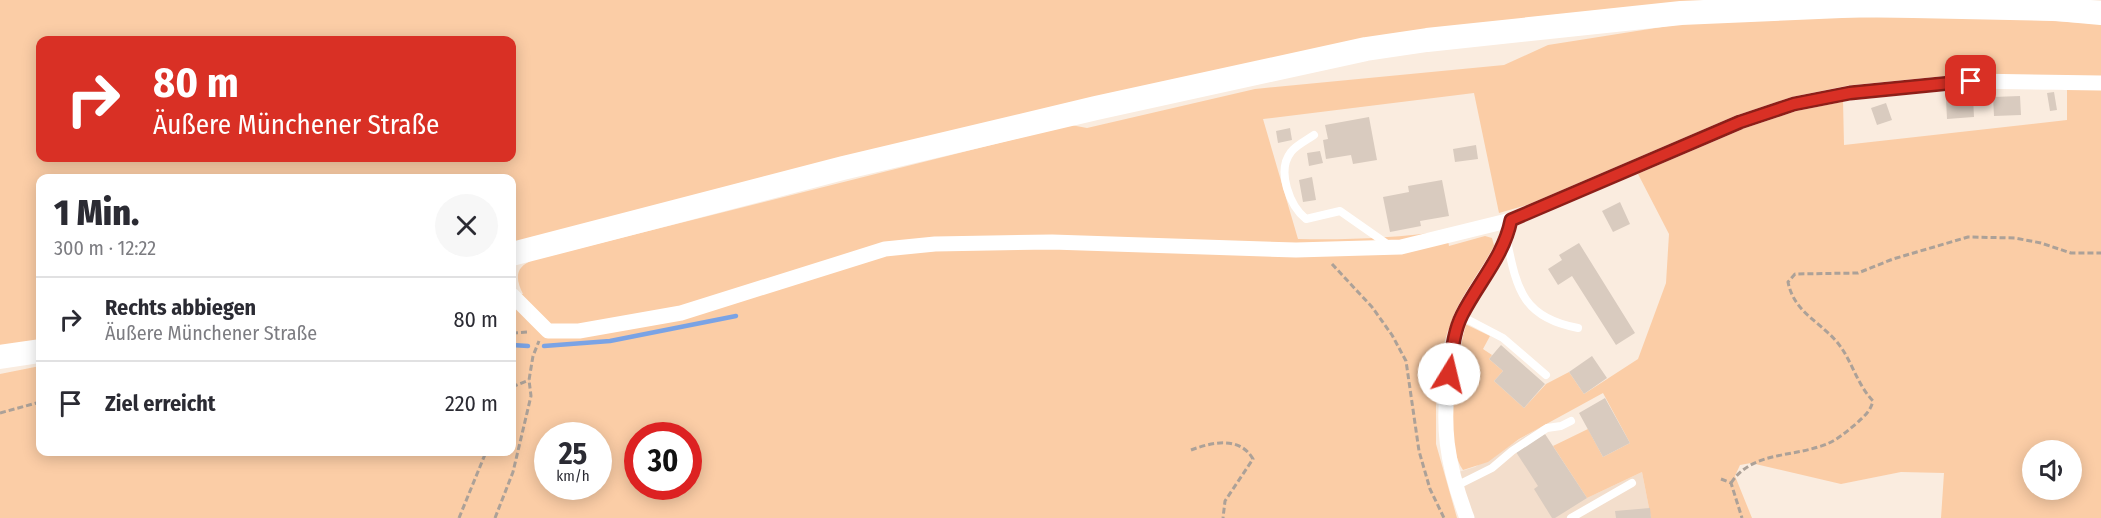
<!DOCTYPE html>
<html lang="de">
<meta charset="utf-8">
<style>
:root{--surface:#fff;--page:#f7f7f7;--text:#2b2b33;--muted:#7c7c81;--line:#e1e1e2}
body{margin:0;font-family:"Fira Sans Condensed",sans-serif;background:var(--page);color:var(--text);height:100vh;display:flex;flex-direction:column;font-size:22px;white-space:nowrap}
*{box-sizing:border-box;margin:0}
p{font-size:20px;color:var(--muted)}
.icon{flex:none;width:33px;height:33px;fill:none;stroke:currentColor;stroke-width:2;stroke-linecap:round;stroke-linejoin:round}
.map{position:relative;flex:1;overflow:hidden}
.drawer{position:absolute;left:36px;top:174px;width:480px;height:282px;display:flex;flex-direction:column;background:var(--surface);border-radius:12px;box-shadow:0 3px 15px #0003}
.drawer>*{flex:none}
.guide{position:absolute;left:36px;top:36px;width:480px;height:126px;border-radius:12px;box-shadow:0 3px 15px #0003;background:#d93025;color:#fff;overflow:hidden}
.fabs{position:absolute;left:2022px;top:440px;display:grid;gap:12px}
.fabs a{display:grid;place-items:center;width:60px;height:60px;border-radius:50%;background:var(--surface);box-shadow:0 3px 15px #0003;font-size:30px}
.speed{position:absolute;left:534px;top:422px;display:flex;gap:12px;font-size:30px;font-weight:700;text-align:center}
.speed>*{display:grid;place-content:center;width:78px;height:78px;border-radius:50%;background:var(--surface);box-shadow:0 3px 15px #0003;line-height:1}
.speed small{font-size:15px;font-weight:400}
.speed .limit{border:9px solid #d22;background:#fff;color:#111}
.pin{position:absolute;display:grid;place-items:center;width:51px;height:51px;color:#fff;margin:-26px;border-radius:12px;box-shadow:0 3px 9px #0006}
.me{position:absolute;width:66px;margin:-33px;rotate:9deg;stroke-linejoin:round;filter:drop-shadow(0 0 4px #0008)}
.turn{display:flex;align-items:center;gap:21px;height:126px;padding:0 18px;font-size:27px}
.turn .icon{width:78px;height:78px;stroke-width:2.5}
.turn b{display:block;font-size:42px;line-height:51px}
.round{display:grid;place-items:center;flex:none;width:63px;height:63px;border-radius:32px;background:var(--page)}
.headline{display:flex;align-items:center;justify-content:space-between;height:102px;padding:0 18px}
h1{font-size:36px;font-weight:800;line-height:45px}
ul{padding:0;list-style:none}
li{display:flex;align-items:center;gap:18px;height:84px;padding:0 18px;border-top:2px solid var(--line)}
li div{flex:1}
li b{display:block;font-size:22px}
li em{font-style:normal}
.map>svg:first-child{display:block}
.built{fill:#f3decc}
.green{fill:#fbcda6;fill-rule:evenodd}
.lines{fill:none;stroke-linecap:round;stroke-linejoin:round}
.stream{stroke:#7aa3e5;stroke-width:4.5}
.building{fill:#d9cbbf}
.path{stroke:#aca198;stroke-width:3;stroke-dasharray:6 3;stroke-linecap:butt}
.service{stroke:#fff;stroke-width:8}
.minor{stroke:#fff;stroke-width:15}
.primary{stroke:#fff;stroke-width:24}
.route-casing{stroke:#8d1f18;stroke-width:15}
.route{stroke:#d93025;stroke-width:10}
</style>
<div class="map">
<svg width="2101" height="518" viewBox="0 0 2101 518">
<rect width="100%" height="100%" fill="#faecdf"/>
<path class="built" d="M 1540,427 L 1587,498 L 1642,472 L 1651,518 L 1470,518 L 1452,474 L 1475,467 Z"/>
<path class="green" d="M 0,0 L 1745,0 C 1617,6 1490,21 1364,40 L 512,244 L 512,178 L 40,178 L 40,344 L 0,349 ZM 40,40 L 512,40 L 512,158 L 40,158 Z
M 1990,17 L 2101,24 L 2101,518 L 1941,518 L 1944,473 L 1901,472 L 1841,484 L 1751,463 L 1740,465 L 1735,476 L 1752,518 L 1651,518 L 1642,472 L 1587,498 L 1553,446 L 1588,429 L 1603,457 L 1630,443 L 1603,393 L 1519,439 L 1488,462 L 1463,470 C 1443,443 1457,357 1465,324 L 1490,336 L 1483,349 L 1492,355 L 1489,359 L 1503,371 L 1494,381 L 1524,408 L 1546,384 L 1569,372 L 1584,394 L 1638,359 L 1666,283 L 1669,234 L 1638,174 L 1626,167 L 1547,199 L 1499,213 L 1474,93 L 1263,119 L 1298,239 C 1349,240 1396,238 1446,231 L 1449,246 L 1485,236 L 1492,238 L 1495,249 L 1493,255 L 1448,330 L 1441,355 L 1436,406 L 1436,444 L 1457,518 L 0,518 L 0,374 L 40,366 L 40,452 L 512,452 L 512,294 L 523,294 C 515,278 515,267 533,260 L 1071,125 L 1087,128 L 1255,89 L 1504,65 L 1548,45 L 1681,24 L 1795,18 ZM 1978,86 L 2067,90 L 2067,120 L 1844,145 L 1843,100 ZM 548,435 L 598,435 L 598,486 L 548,486 ZM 638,435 L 688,435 L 688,486 L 638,486 ZM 2032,450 L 2072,450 L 2072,489 L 2032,489 Z"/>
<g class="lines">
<path class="stream" d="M 512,345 L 528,346
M 544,346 L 610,341 L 736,316"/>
</g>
<path class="building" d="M 2054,92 L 2057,110 L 2050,111 L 2047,93 Z
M 2020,96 L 2021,115 L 1994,116 L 1993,97 Z
M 1973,98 L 1974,117 L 1947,119 L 1946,99 Z
M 1886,103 L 1892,120 L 1877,125 L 1871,108 Z
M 1369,117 L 1377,160 L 1353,164 L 1351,155 L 1326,159 L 1323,140 L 1328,139 L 1325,125 Z
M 1290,128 L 1292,140 L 1278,143 L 1276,131 Z
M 1476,145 L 1478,159 L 1455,162 L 1453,149 Z
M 1320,151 L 1323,163 L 1309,166 L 1307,153 Z
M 1312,177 L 1316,200 L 1303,202 L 1299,180 Z
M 1442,180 L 1449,216 L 1420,221 L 1421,226 L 1390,232 L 1383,197 L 1409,192 L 1408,186 Z
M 1620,202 L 1630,224 L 1613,232 L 1602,211 Z
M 1579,243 L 1635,333 L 1616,345 L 1572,276 L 1558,285 L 1548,269 L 1562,260 L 1559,255 Z
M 1501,345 L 1545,384 L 1524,408 L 1494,381 L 1503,371 L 1489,359 Z
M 1592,356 L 1607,378 L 1584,394 L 1569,372 Z
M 1605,398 L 1630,443 L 1603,457 L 1579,413 Z
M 1545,434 L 1587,498 L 1555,518 L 1552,518 L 1534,489 L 1538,486 L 1516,452 Z
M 1650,508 L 1651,518 L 1616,518 L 1615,511 Z"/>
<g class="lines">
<path class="path" d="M 1332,264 L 1372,307 L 1392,335 L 1406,361 L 1419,451 L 1430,489 L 1444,518
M 512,333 L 529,332
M 512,387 L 529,380
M 0,413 L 40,402
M 1191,450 C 1212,442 1240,436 1253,459 L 1225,501 L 1223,518
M 1721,479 L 1731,483 L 1742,518
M 1731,483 C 1751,453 1787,457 1818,447 C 1834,443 1845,433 1857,423 C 1865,415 1870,412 1873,401 C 1856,383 1852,360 1837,342 C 1818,320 1794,312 1788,282 L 1795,274 L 1858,273 L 1893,259 L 1968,237 L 2015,238 L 2041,243 L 2071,253 L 2101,253
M 459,518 L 486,452
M 495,518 L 513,472 L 531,396 L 529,380 L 533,356 L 539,341"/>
<path class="service" d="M 1314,135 C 1307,140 1296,145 1291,152 C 1276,171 1290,206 1306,219 L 1340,211 L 1390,246
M 1507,241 C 1517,291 1524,318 1578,328
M 1461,316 L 1503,338 L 1546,375
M 1456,486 L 1492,468 L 1512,451 L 1547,428 L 1561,426 L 1571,421
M 1571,518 L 1632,483"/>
<path class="minor" d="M 512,295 L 548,331 L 579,331 L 681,313 L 885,249 L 935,244 L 1052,242 L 1296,250 L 1401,247 L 1511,220 L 1740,122 L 1794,104 L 1849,93 L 1971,81 L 2101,83
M 1467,518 C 1446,463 1441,424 1450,366 C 1453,349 1454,333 1461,317 C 1476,283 1504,257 1511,220"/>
<path class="primary" d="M 512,254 L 843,168 L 1096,108 L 1366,49 L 1427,40 L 1681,13 L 1865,5 L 2057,9 L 2101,13
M 0,357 L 40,351"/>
</g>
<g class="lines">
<g class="route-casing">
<path id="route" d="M 1449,374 C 1452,354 1453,333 1462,315 C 1478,283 1504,256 1511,220 L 1740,122 L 1794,104 L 1850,93 L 1971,81"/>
</g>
<use href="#route" class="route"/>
</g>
</svg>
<div class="fabs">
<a><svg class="icon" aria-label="sound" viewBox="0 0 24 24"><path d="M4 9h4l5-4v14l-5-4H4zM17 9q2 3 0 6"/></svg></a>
</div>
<div class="speed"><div>25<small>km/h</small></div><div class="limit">30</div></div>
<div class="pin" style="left:1971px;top:81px;background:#d93025"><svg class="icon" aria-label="arrive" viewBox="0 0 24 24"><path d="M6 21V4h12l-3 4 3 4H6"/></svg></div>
<svg class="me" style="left:1449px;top:374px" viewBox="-20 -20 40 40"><circle r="19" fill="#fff"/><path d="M0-13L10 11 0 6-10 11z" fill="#d93025"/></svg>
<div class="guide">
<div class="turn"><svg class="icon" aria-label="right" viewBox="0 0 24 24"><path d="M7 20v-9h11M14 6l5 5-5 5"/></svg><div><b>80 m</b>Äußere Münchener Straße</div></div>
</div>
<section class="drawer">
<div class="headline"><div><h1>1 Min.</h1><p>300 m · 12:22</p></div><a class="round"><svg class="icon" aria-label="close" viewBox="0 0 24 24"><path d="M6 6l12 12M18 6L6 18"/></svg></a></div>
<ul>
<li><svg class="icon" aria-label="right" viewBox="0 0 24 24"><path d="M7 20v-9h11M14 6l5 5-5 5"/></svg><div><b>Rechts abbiegen</b><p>Äußere Münchener Straße</p></div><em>80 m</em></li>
<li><svg class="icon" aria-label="arrive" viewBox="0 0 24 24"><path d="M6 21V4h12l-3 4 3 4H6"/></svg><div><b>Ziel erreicht</b></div><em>220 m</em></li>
</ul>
</section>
</div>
